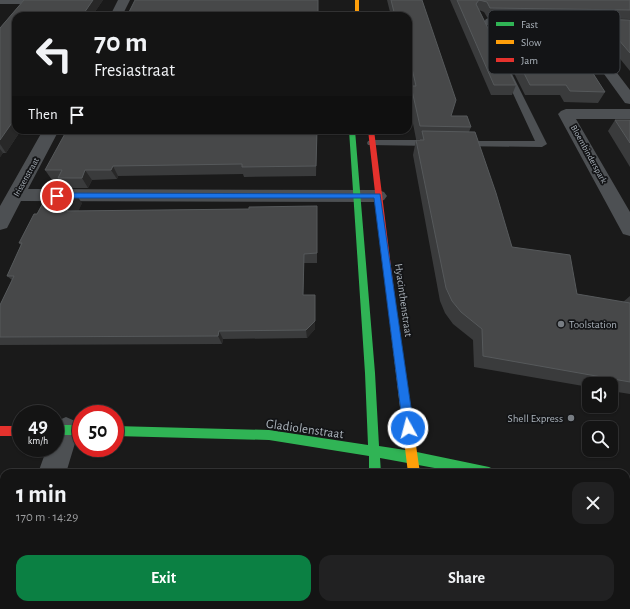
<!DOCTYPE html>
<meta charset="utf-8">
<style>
:root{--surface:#141414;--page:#212122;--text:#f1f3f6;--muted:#9d9ea0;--line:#333334;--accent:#0b8043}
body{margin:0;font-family:"Alegreya Sans",sans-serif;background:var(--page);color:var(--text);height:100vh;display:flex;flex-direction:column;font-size:15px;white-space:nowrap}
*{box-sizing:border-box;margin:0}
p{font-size:13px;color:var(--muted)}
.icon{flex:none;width:22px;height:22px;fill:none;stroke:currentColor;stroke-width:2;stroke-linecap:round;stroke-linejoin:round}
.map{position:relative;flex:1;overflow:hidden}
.side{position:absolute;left:0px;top:469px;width:630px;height:140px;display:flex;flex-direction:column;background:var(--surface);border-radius:12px 12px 0 0;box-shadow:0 1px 3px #0004,0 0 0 1px var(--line)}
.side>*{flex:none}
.guide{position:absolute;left:12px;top:12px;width:400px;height:122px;border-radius:12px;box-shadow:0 1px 3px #0004,0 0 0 1px var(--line);background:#141414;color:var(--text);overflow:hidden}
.fabs{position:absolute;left:582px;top:377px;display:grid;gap:8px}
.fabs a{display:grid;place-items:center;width:36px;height:36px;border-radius:8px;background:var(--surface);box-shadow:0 1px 3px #0004,0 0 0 1px var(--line);font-size:20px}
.speed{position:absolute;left:12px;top:405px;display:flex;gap:8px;font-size:20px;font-weight:700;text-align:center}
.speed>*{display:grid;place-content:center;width:52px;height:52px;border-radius:50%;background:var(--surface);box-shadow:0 1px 3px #0004,0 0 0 1px var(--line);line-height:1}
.speed small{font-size:10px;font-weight:400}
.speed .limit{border:6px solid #d22;background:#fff;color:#111}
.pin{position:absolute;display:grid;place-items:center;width:34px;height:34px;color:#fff;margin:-17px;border:2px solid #fff;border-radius:50%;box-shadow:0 1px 4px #0007}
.me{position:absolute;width:44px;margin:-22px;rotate:353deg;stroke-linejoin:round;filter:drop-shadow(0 0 3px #0008)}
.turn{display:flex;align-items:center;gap:14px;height:84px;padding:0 16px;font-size:18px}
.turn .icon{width:52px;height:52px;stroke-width:2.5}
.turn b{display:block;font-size:28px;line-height:34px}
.then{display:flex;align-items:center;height:38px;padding:0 16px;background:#0003;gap:8px;font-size:15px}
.round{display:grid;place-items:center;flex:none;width:42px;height:42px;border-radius:12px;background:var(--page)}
.overview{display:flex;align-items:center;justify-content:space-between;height:68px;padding:0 16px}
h1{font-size:24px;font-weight:700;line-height:30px}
.cta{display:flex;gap:8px;margin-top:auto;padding:8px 16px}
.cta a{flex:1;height:46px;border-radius:12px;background:var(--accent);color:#fff;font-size:16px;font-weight:700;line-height:46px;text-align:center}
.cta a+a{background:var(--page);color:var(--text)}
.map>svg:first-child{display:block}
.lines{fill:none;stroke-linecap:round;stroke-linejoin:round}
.lane{fill:#4d5053;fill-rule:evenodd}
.street{fill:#4d5053;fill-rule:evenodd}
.fast{fill:#30b455;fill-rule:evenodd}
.slow{fill:#ff9f0a;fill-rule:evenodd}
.jam{fill:#e5322d;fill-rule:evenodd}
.wall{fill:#3a3b3c}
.shaded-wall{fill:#282828}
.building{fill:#474849;stroke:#56595b}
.route{fill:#1a73e8;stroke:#114b97}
.poi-dot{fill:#787d83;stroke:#131416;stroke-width:1.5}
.labels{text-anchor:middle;stroke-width:3.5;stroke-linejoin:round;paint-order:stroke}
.far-street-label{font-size:9px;fill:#abb3bb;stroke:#131416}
.street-label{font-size:11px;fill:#abb3bb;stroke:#131416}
.poi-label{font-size:11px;fill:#abb3bb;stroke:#131416;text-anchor:start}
.near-street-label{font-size:13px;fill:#abb3bb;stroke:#131416}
.key{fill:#131416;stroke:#414448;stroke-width:1}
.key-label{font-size:11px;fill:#abb3bb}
</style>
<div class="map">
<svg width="630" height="609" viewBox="0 0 630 609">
<rect width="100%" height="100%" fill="#1a1a1a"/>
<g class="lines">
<path class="lane" d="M 0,0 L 57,0 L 55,4 L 0,4 Z
M 507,69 L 511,72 L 547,144 L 542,147 L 456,146 L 455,144 L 456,142 L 460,141 L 535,141 L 503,72 Z
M 372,140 L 434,140 L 439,143 L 434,146 L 368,145 L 367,143 L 368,141 Z"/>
<path class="street" d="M 118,0 L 130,0 L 122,16 L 110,16 Z
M 490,18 L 630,20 L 630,28 L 582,27 L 630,90 L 630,104 L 625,103 L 570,27 L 486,25 L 484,22 L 486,19 Z
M 566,109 L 630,109 L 630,119 L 576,119 L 630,212 L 630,236 L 623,234 L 558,114 L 561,111 Z
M 43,130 L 59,130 L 28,189 L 378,190 L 384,192 L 387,196 L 384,200 L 378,202 L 21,201 L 7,228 L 0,230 L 0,206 Z
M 66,417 L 75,421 L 79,430 L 66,473 L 38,473 L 47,448 L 55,448 L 55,425 L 57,421 Z
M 4,590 L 4,605 L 23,605 L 22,609 L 0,609 L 0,592 Z"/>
<path class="fast" d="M 349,130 L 355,130 L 375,373 L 379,446 L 412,451 L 489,467 L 493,469 L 495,473 L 462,473 L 380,458 L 381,473 L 369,473 L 369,456 L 269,440 L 115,436 L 115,426 L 269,430 L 368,445 L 365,373 Z
M 55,425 L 81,425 L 81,435 L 55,435 Z
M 378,605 L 392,605 L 392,609 L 378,609 Z
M 420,605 L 434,605 L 434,609 L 420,609 Z"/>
<path class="slow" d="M 355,0 L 359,0 L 359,16 L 355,16 Z
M 391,295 L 394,296 L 395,299 L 420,473 L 408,473 L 387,299 L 388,296 Z"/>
<path class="jam" d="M 368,130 L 374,130 L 395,299 L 394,302 L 388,302 L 387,299 Z
M 0,426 L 21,426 L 21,436 L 0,436 Z
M 626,493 L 630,494 L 630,506 L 626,505 Z"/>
</g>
<path class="wall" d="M 24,0 L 103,0 L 92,16 L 16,16 L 16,130 L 21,130 L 6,153 L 3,153 L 0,157 L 0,28 Z
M 387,0 L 422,0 L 451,116 L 471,127 L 469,132 L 512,247 L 577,294 L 623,302 L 630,296 L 630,394 L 611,391 L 611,384 L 589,384 L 589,387 L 474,367 L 473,340 L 453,324 L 445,313 L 440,301 L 413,155 L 416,140 L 420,140 L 420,139 L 416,139 L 408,98 L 411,86 L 408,73 L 408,16 L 391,16 Z
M 450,0 L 630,0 L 630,19 L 574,18 L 587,35 L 582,46 L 574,45 L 605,92 L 598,103 L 564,102 L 560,95 L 525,95 L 491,27 L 494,17 L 487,17 L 484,12 L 479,10 L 516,85 L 512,95 L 491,95 Z
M 590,19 L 630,20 L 630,71 L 612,49 L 599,47 L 585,29 Z
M 615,120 L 630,120 L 630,167 L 608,131 Z
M 317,130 L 316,176 L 244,177 L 243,174 L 118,176 L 117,179 L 92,180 L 88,188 L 65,188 L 60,180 L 52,180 L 45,170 Z
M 82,203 L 78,211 L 249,209 L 317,206 L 317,263 L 304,263 L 303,295 L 315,329 L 307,338 L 223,339 L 222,344 L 0,345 L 0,305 L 12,280 L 7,276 L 21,245 L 19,243 L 37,214 Z
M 486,605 L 626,605 L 630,609 L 486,609 Z"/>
<path class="shaded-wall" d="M 93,0 L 103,0 L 92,16 L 82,16 Z
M 16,111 L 16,130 L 21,130 L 6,153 L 0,144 L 0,140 L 12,117 Z
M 0,149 L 3,153 L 0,157 Z
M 113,166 L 118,176 L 117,179 L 111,170 Z
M 85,170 L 92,180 L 88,188 L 82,178 Z
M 75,193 L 82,203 L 74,221 L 67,211 Z
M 315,321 L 315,329 L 307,338 L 306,330 Z
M 219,331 L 223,339 L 222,344 L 218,336 Z
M 4,500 L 4,543 L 0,554 L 0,511 Z
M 146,605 L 156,605 L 155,609 L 145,609 Z"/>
<path class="building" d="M 24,0 L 93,0 L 82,16 L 16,16 L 16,111 L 12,117 L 16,117 L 0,140 L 0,28 Z
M 135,0 L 318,0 L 318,16 L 127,16 Z
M 391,0 L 422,0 L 456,100 L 451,116 L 467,116 L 471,127 L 420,126 L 411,86 L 416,86 L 408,51 L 408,16 L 395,16 Z
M 457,0 L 630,0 L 630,10 L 490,8 L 487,2 L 479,0 L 476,4 L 516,85 L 494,85 Z
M 495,16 L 574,18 L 587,35 L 567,33 L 605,92 L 570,91 L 566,85 L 530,85 Z
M 590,19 L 630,20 L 630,53 L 618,39 L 605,38 Z
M 615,120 L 630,120 L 630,143 Z
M 67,130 L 317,130 L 316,166 L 242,167 L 242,164 L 113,166 L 111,170 L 85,170 L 82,178 L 58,178 L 62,170 L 45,170 Z
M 422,131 L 475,132 L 496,193 L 512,247 L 570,255 L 577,294 L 630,303 L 630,382 L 483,356 L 482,329 L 461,312 L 452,301 L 446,288 L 416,140 L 424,140 Z
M 49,192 L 75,193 L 67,211 L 249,209 L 249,207 L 317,206 L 317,253 L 304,254 L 303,295 L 315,295 L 315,321 L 306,330 L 219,331 L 218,336 L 0,337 L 0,305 L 14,276 L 7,276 L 22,243 L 19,243 L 34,214 L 37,214 Z
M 0,480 L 4,480 L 4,500 L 0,511 Z
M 626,578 L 630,579 L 630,609 L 496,609 L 496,605 L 626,605 Z
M 18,605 L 146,605 L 145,609 L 16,609 Z
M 244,605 L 304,605 L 304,609 L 244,609 Z"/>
<path class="route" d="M 57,193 L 380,194 L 414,428 L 412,432 L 408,433 L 405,432 L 403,428 L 374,198 L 57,198 L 53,196 Z"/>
<g class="poi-dot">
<circle cx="561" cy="324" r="4"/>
<circle cx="571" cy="418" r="4"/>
</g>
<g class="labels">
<g class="far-street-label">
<text transform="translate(589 154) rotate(61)" y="3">Bloembinderspark</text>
<text transform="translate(26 177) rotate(-61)" y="3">Irissenstraat</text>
</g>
<g class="street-label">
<text transform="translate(404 300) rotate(82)" y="4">Hyacinthenstraat</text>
</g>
<g class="poi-label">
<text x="569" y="328">Toolstation</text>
<text x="563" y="422" text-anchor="end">Shell Express</text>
</g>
<g class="near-street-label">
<text transform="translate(305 428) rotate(8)" y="5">Gladiolenstraat</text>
</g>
</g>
<rect x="488" y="10" width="132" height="64" rx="6" class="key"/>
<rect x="496" y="22" width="18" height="4" fill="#30b455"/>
<rect x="496" y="40" width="18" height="4" fill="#ff9f0a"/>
<rect x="496" y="58" width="18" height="4" fill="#e5322d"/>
<g class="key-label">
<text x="521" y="28">Fast</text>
<text x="521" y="46">Slow</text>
<text x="521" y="64">Jam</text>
</g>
</svg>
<div class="fabs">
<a><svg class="icon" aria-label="sound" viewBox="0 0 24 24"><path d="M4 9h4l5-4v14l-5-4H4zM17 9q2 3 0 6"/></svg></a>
<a><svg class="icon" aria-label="search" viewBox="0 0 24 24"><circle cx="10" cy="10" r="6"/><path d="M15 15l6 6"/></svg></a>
</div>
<div class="speed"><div>49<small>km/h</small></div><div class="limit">50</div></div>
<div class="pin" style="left:57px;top:196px;background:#d93025"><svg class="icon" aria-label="arrive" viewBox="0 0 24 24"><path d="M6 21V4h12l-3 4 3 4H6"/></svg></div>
<svg class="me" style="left:408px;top:428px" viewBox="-20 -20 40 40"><circle r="17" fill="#1a73e8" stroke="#fff" stroke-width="3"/><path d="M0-11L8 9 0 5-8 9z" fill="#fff"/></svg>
<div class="guide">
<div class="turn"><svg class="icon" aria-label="left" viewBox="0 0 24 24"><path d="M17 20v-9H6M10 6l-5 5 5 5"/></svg><div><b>70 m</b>Fresiastraat</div></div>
<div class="then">Then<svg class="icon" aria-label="arrive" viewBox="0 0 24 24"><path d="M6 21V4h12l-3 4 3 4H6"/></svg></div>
</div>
<section class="side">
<div class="overview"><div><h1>1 min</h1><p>170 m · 14:29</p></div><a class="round"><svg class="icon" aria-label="close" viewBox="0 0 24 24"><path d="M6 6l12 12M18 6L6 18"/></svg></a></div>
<div class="cta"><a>Exit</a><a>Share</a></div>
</section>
</div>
